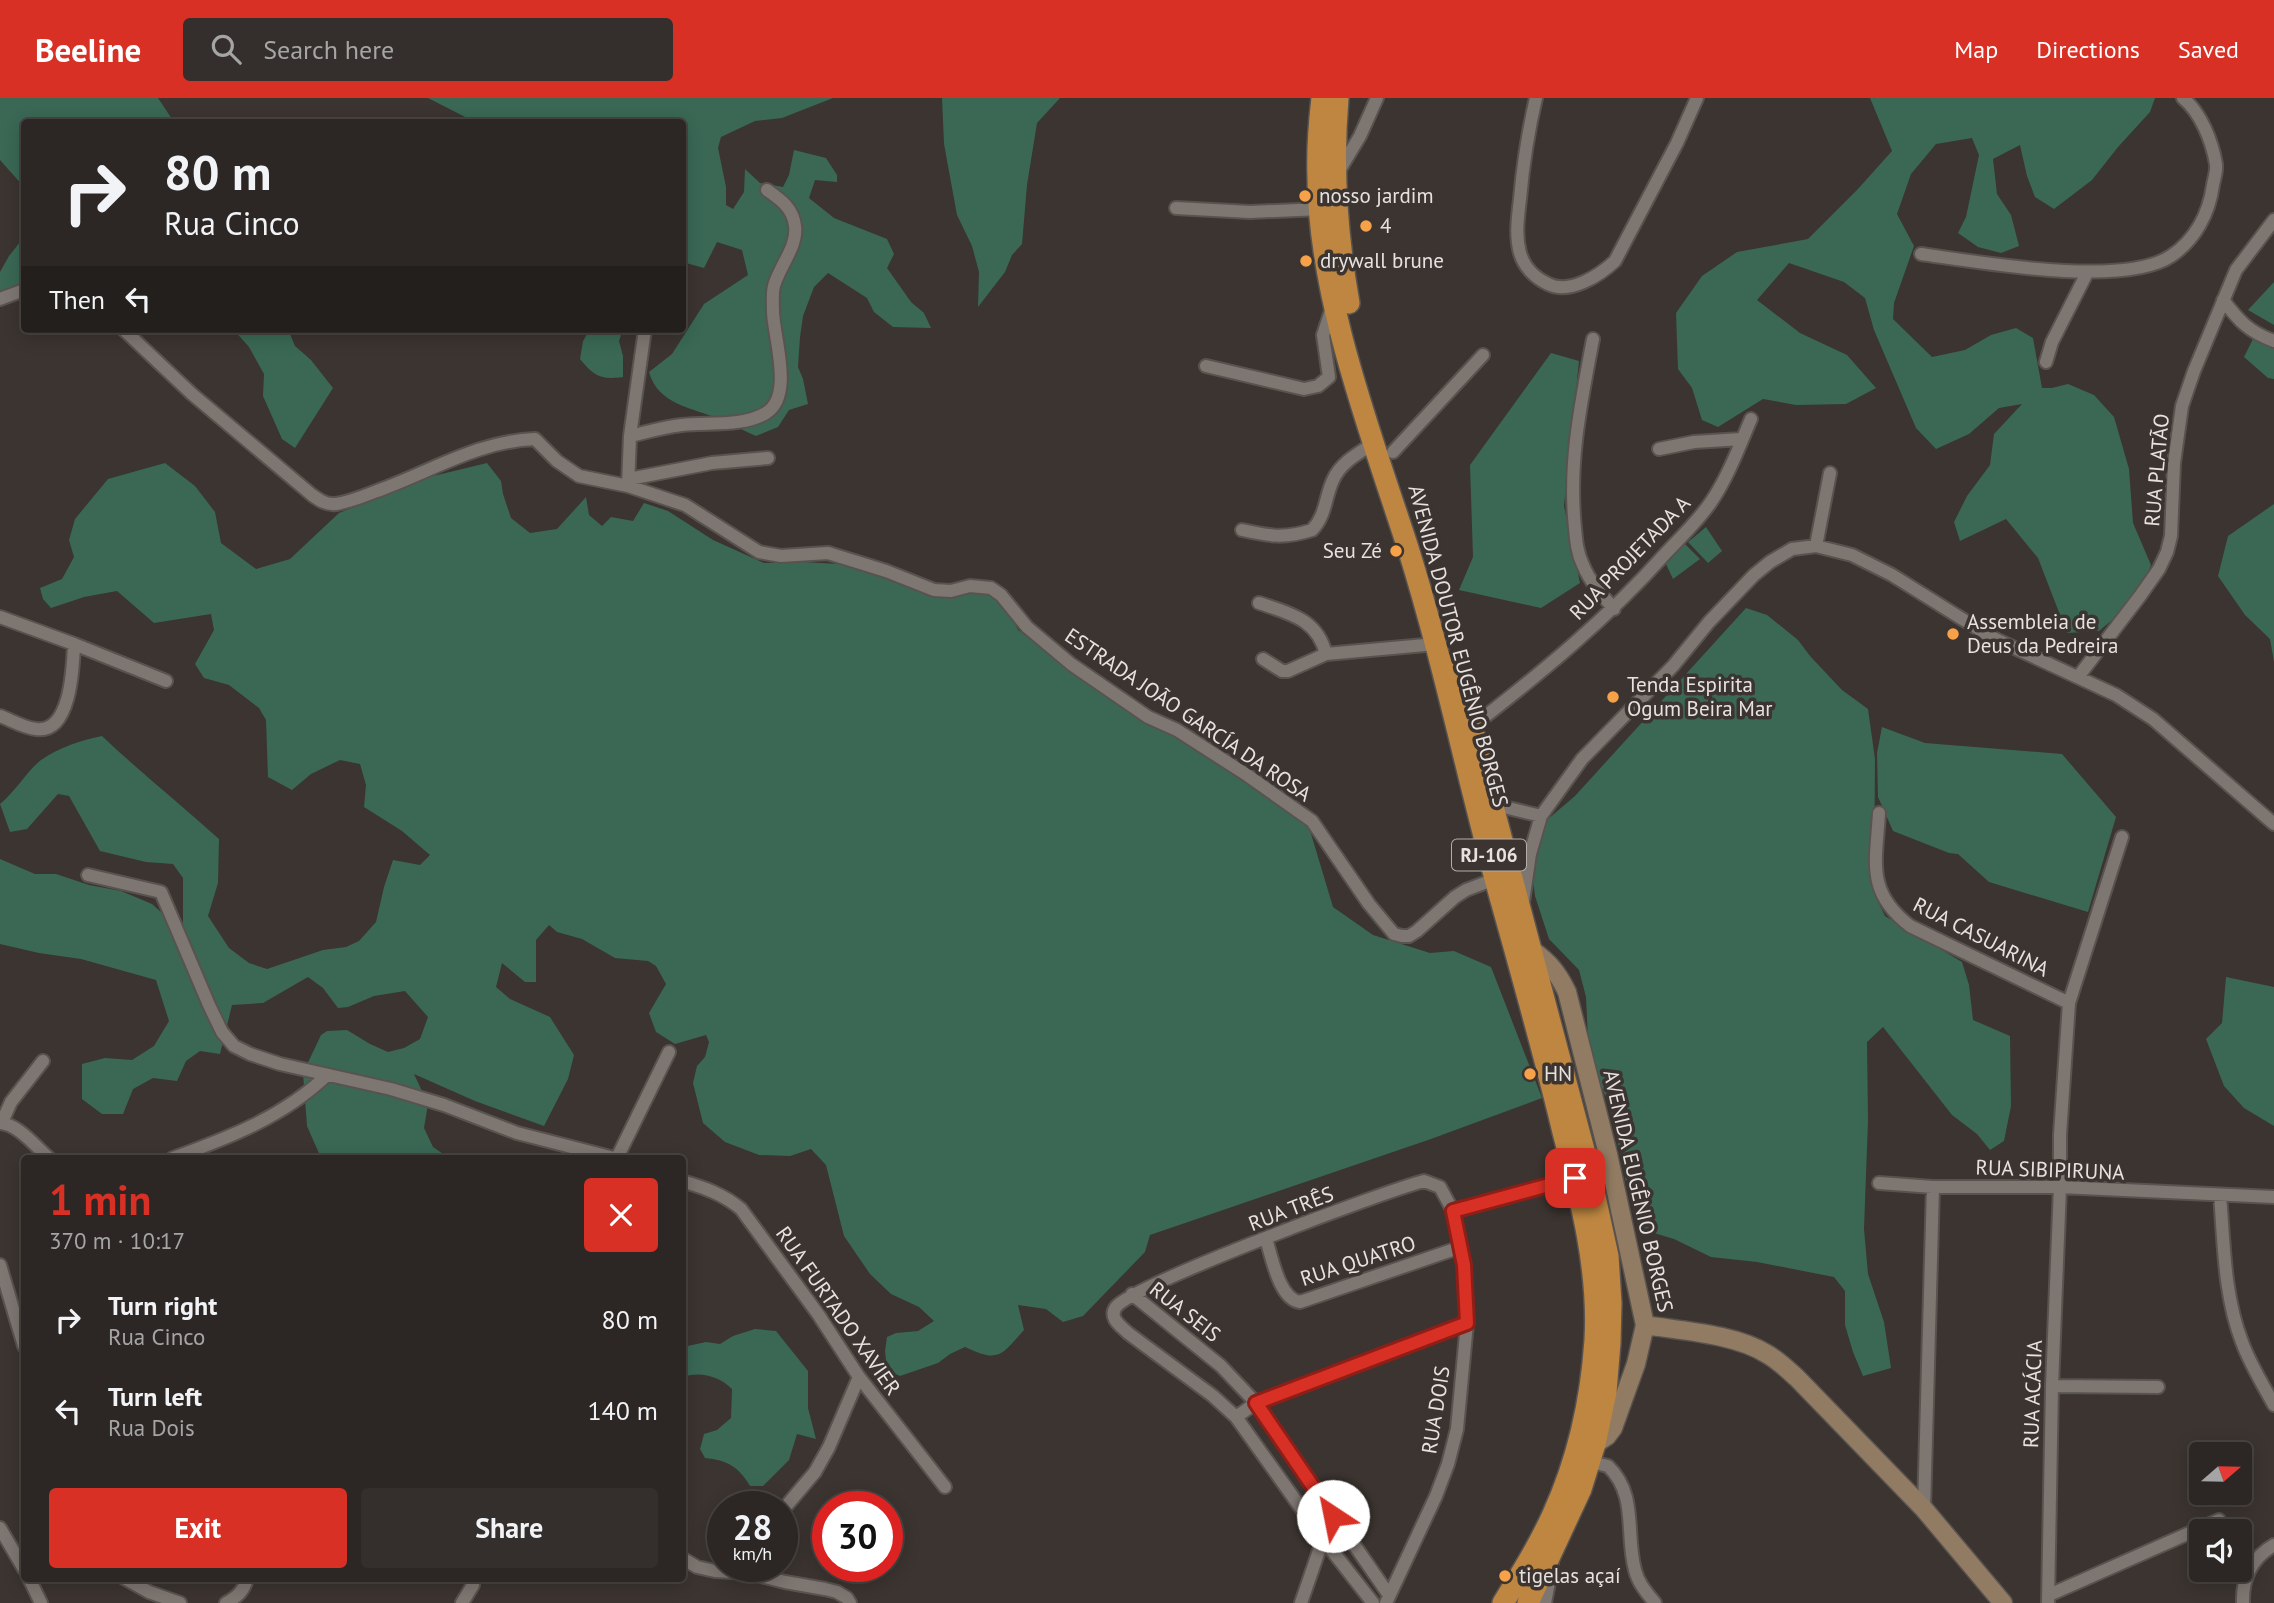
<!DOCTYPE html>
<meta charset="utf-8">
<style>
:root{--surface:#2c2724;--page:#342f2c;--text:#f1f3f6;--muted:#a6a5a6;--line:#484441;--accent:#d93025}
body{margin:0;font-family:"PT Sans",sans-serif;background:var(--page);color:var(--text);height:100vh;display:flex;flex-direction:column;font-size:26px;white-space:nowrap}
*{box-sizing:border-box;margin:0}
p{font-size:23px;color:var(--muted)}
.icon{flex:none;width:38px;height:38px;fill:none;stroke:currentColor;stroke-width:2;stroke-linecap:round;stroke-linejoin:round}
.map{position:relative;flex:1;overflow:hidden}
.panel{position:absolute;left:21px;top:1057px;width:665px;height:427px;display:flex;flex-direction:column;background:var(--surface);border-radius:7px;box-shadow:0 4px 18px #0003,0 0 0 2px var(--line)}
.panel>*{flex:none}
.banner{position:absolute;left:21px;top:21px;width:665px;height:214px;border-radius:7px;box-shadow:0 4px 18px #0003,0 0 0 2px var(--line);background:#2c2724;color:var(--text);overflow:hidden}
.needle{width:46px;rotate:70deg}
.buttons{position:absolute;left:2189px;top:1344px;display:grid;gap:14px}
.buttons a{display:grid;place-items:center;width:63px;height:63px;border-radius:7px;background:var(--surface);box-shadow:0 4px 18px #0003,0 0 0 2px var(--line);font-size:35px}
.speed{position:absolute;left:707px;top:1393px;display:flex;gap:14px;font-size:35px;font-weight:700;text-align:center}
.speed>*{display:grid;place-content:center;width:91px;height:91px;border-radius:50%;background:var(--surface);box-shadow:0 4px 18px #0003,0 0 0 2px var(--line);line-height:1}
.speed small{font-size:18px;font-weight:400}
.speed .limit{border:10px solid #d22;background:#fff;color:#111}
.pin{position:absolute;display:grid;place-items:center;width:60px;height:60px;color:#fff;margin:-30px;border-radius:14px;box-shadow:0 4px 10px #0006}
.me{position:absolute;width:77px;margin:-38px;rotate:326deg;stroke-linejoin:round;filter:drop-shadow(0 0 5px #0008)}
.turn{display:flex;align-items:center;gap:24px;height:147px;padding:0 28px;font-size:32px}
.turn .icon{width:91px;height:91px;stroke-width:2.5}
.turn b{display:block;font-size:49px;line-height:60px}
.then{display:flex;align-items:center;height:66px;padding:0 28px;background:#0003;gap:14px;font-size:26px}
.round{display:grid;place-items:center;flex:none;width:74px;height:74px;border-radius:7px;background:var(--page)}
.head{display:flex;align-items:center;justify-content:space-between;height:119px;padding:0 28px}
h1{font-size:42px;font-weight:700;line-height:52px;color:var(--accent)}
.button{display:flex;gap:14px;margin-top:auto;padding:14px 28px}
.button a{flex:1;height:80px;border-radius:7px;background:var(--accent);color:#fff;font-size:28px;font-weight:700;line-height:80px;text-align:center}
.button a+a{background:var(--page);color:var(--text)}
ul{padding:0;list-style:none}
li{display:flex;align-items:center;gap:21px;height:91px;padding:0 28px}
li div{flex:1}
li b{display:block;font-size:26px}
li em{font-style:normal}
header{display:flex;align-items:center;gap:42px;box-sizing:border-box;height:98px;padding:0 35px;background:var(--accent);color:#fff}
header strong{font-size:33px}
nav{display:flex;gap:38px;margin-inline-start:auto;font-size:24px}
.search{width:490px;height:63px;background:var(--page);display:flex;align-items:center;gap:18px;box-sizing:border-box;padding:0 24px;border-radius:7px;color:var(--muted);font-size:26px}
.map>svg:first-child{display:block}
.green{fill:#3a6855}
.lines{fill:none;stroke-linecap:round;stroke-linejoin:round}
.street-casing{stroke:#595350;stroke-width:16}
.secondary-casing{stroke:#595350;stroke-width:21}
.highway-casing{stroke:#595350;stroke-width:24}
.street{stroke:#7e7671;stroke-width:12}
.secondary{stroke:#917b62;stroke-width:18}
.highway{stroke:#be8640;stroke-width:21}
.route-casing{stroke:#8d1f18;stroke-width:18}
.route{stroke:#d93025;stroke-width:12}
.poi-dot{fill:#f7a149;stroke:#3b3430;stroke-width:2.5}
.labels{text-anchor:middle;stroke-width:7;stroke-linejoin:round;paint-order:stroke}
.shield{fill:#3b3430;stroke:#b3aeab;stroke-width:2}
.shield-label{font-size:19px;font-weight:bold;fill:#e7e2e0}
.poi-label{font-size:21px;fill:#e7e2e0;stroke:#3b3430;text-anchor:start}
.street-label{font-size:21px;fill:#e7e2e0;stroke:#3b3430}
</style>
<header>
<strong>Beeline</strong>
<div class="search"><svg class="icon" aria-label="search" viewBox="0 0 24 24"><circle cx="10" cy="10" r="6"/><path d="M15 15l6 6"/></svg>Search here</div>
<nav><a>Map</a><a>Directions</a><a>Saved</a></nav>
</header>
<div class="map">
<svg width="2274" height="1505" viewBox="0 0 2274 1505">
<rect width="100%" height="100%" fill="#3b3430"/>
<path class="green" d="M 0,0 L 158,0 L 174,24 L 24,24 L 24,89 L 0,62 Z
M 428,0 L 833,0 L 782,20 L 755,23 L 721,39 L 718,50 L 726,89 L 726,107 L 733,111 L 744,94 L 745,71 L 760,85 L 783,89 L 789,77 L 794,52 L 826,60 L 837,77 L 837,84 L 815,82 L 809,100 L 834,120 L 887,141 L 894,156 L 887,170 L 911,204 L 924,215 L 931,230 L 893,229 L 874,214 L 867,200 L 828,175 L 814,189 L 803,218 L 800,239 L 798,269 L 803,281 L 808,306 L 789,312 L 778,329 L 756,338 C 744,333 732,326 720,321 C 693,310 658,307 649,274 L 672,256 L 704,206 L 748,177 L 742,152 L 717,144 L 704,170 L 686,165 L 682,151 L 682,24 L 475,24 Z
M 942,0 L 1060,0 L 1037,25 L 1027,87 L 1022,146 L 1012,157 L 1005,174 L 978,209 L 979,174 L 972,148 L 957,117 L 944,46 Z
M 1870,0 L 2155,0 L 2150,14 L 2118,49 L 2092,82 L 2054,111 L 2035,99 L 2027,78 L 2020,47 L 1993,61 L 1997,96 L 2011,117 L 2019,148 L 2001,155 L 1978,149 L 1958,135 L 1966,119 L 1979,57 L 1972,40 L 1936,46 L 1911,76 L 1897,116 L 1914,148 L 1894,205 L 1893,221 L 1932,259 L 1965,252 L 1991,237 L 2016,230 L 2033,240 L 2042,290 L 2052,290 L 2068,286 L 2094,297 L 2114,319 L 2129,371 L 2133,425 L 2151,467 L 2136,502 L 2099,533 L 2067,535 L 2038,460 L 2006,421 L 1960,443 L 1954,424 L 1967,398 L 1990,367 L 1994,336 L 2022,306 L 1999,310 L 1969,336 L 1936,351 L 1916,330 L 1874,232 L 1865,200 L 1844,184 L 1789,165 L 1757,202 L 1800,235 L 1847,257 L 1876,290 L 1846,306 L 1796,307 L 1763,301 L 1718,329 L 1702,322 L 1692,290 L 1678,271 L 1676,215 L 1702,178 L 1737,154 L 1808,141 L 1857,92 L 1892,53 Z
M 24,139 L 24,185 L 0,198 L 0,174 L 9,158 Z
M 2274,184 L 2274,227 L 2248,212 Z
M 233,231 L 288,231 L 295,248 L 311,262 L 333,290 L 295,350 L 282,341 L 263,298 L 264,276 L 249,249 Z
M 590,231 L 623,231 L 619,243 L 623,258 L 623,279 C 600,282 594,278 580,261 L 583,243 Z
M 2253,241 L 2274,247 L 2274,281 L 2268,280 L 2244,259 Z
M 1551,255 L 1579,263 L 1564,408 L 1580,485 L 1541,510 L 1459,492 L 1473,459 L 1470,367 Z
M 165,365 L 195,388 L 215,414 L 221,445 L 256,471 L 290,461 L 339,415 L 425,380 L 487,365 L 501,383 L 503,396 L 511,420 L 530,435 L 557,431 L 586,399 L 589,417 L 602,428 L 611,419 L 633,423 L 644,405 L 668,413 L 713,442 L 764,465 L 803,464 L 856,467 L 908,489 L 957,497 L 981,490 L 1005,505 L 1018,532 L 1101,593 L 1148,624 L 1227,668 L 1297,717 L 1309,729 L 1333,809 L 1373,837 L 1430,855 L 1454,853 L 1491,869 L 1542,1000 L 1431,1041 L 1150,1137 L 1145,1154 L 1083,1218 L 1063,1224 L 1046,1211 L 1018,1207 L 1024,1232 C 1001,1258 999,1265 965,1249 L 950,1256 L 938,1265 L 900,1278 L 887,1272 L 885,1253 L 887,1239 L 896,1235 L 918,1233 L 934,1223 L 919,1209 L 891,1196 L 870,1176 L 844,1138 L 826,1067 L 811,1051 L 790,1058 L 759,1057 L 725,1044 L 703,1025 L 693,985 L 697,968 L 705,959 L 709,944 L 706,937 L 675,946 L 656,934 L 649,915 L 666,886 L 656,868 L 648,863 L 615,860 L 582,841 L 557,834 L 549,827 L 536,842 L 536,884 L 525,884 L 502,865 L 496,889 L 510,901 L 550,919 L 574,957 L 568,981 L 544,1028 L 475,1003 L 414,976 L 428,1006 L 424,1030 L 433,1049 L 449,1060 L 321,1060 L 307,1028 L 303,975 L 321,937 L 327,933 L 347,932 L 370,946 L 388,954 L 404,950 L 420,941 L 428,919 L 405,893 L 374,898 L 348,909 L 338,910 L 323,890 L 308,879 L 263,905 L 232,907 L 220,956 L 200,953 L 186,963 L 177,983 L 153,980 L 133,991 L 123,1016 L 102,1016 L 82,1001 L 82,966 L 105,960 L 132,962 L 154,948 L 169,923 L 156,882 L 81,861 L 39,855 L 0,846 L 0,761 L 35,776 L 56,776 L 89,787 L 121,793 L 152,806 L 183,834 L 183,780 L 173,766 L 146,764 L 100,753 L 69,698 L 58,696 L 27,731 L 10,734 L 0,706 C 16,693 27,673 41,662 C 58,650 81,642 102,638 C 140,674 180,706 219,741 L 218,785 L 208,818 L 229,850 L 249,865 L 267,871 L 323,852 L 346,849 L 359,843 L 376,824 L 384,789 L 393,762 L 420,767 L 430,757 L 402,733 L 364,709 L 366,687 L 360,666 L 340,662 L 311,676 L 292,692 L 268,679 L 266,622 L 259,610 L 229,587 L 204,580 L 195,566 L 214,532 L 211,516 L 154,525 L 117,493 L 84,499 L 51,510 L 43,501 L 40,490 L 62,481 L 74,459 L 69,442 L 75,421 L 108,381 Z
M 2274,406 L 2274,564 L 2270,541 L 2245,517 L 2218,478 L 2228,438 Z
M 1706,429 L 1722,453 L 1708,465 L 1688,444 Z
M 1685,446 L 1700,461 L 1673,481 L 1666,466 Z
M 1746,510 L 1767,517 L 1798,542 L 1810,558 L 1842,592 L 1868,611 L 1875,661 L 1874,795 L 1885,818 L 1962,864 L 1969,887 L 1973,922 L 2010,938 L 2011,1008 L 2004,1043 L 1990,1052 L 1977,1036 L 1952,1017 L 1883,929 L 1867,944 L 1868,1023 L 1864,1131 L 1868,1176 L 1884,1224 L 1891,1270 L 1863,1278 L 1853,1254 L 1845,1227 L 1845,1193 L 1834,1179 L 1757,1164 L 1711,1159 L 1674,1141 L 1644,1132 L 1631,1067 L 1626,1084 L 1610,1008 L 1589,962 L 1586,899 L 1579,872 L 1549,841 L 1535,798 L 1533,782 L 1538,750 L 1548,721 L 1575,698 Z
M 1882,629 L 1925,645 L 2062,656 L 2116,719 L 2088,814 L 1989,784 L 1958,756 L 1949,755 L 1893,733 L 1878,699 L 1877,655 Z
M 2226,879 L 2274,889 L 2274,1028 L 2244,1010 L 2224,988 L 2206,941 L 2222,925 Z
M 755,1231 L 776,1233 L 808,1273 L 808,1310 L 816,1341 L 797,1336 L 789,1362 L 763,1388 L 750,1388 C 739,1369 727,1362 705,1360 L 700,1351 L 704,1336 L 717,1332 L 731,1320 L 732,1291 C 719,1278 700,1273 683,1279 L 683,1249 L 706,1244 L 720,1246 L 733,1238 Z"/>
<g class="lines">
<g class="street-casing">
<path id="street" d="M 1536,0 C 1528,34 1523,67 1520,101 C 1518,119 1515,137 1520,155 C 1524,169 1535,180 1548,186 C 1570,197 1600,177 1615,163 L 1677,45 L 1697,0
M 1339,73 L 1360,38 L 1377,0
M 1176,110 L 1250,114 L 1321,111
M 1921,156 C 1978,164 2123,190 2171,158 C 2195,142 2209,116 2213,87 C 2214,81 2217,73 2216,66 C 2212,43 2201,15 2183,0
M 0,201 L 24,192
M 2223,202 C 2239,223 2249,234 2274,243
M 123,231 L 192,296 L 312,397 C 319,402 326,407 336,406 C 350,404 364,398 377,393 C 430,374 478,343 535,341 L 557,363 L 579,378 L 628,388 L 685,407 L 759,454 L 781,458 L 828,455 L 886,473 L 934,492 L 951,493 L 970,488 L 991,490 L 1001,497 L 1027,529 L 1071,566 L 1148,619 L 1177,632 L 1247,677 L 1312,723 L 1369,806 L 1394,836 L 1402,838 L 1409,838 L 1417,833 L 1455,799 L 1466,792 L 1495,781
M 1593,241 C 1581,304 1568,365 1575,430 C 1576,442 1577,455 1583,467 C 1590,484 1602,497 1614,511
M 2046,264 L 2052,244 L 2087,175
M 1206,268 L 1304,291 L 1318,288 L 1329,279 L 1323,237 L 1333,207
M 630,338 C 647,334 664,329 682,327 C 708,324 743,329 766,315 C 794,298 774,241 773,214 C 773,206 772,195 774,188 C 779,169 798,148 795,128 C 793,110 781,102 767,92
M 1659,351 L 1694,344 L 1742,341
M 1393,354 L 1483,257
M 629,381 L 712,365 L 768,360
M 628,388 L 630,338 L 645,231
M 1242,432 C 1269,438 1284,441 1312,432 C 1326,418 1325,399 1333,382 C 1341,364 1359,355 1374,345
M 1816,448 L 1830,375
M 1259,505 C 1291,516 1317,521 1326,556
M 0,519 L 74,546 L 166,583
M 1263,561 L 1282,573 L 1288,573 L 1326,556 L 1436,546
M 2078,579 L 2140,498 L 2159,471 L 2167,454 L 2171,438 L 2174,365 L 2182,308 L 2194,273 L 2236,172 L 2274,122
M 0,618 C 11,622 24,630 36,631 C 71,636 73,569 74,546
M 1473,628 C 1541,575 1607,521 1665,456 C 1681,439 1698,423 1711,404 C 1728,379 1739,349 1751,321
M 1491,698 L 1504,709 L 1541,718
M 1879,715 C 1876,765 1866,794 1910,828 L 2069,905
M 88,777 L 161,794 L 209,907 L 222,934 L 234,948 L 250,956 L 280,966 L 391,991 L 444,1007 L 517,1035 L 614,1060
M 1523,804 L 1530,756 L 1541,718 L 1582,661 L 1673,568 L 1709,524 L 1754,477 L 1770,464 L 1792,451 L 1816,448 L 1852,457 L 1892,477 L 1991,539 L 2116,597 L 2153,621 L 2274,726
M 2,1024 L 11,1004 L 43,963
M 0,1025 C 18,1026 35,1048 49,1060
M 173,1060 C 228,1040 283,1019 326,978
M 617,1060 L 669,954
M 682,1083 C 705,1090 723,1096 741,1111 L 818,1216 L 859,1279 L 945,1389
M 1879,1085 L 1933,1089 L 2060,1089 L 2274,1099
M 2220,1097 C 2224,1146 2224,1198 2242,1244 C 2250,1266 2263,1287 2274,1307
M 1453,1113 L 1575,1080
M 1266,1141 C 1272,1159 1279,1201 1300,1204 L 1461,1149
M 0,1167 L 24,1248
M 1132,1196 L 1221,1268 L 1256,1305 L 1389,1497
M 2052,1288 L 2158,1289
M 1236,1319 L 1256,1305 L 1467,1225
M 1591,1364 L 1608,1368 C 1638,1397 1625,1435 1635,1472 C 1638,1485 1647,1495 1655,1505
M 1924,1411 L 1933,1089
M 782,1413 L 815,1374 L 829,1349 L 859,1279
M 0,1430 L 24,1471
M 682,1460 L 697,1469 L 715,1473 L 749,1475 L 785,1484 L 825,1491 L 837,1494 L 847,1500 L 850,1505
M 29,1480 L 41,1505
M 124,1480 L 149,1494 L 180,1505
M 2049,1497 L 2219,1422
M 226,1505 C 236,1500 245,1492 247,1480
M 462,1505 L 473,1487
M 1301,1505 L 1323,1441
M 1373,1505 L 1323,1441 L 1236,1319 L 1213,1298 L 1128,1235 C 1121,1228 1108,1220 1116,1209 C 1130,1188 1385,1093 1424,1083 L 1440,1089 L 1453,1113 L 1464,1167 L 1467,1225 L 1457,1331 L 1448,1366 L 1436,1398 L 1386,1505
M 1545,1505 L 1552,1468
M 2048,1505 L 2052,1288 L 2060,1089 L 2060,1037 L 2069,905 L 2122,739
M 2243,1505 C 2242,1479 2252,1460 2274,1447"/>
</g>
<g class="secondary-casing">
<path id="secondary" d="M 1532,852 C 1549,864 1558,875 1567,894 L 1608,1056 L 1645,1227 L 1636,1266 L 1613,1330 L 1607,1338 L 1595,1346
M 1645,1227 C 1683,1233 1735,1236 1767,1256 C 1778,1262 1788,1272 1797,1280 L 1924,1411 L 2003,1505"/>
</g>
<g class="highway-casing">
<path id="highway" d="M 1322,0 C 1319,26 1317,53 1318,78 C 1318,198 1371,336 1408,450 C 1444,565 1468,683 1500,799 C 1522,877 1544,955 1563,1034 C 1581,1102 1599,1171 1595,1242 C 1591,1302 1578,1361 1553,1416 C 1539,1447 1521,1476 1503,1505
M 1338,0 C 1332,69 1337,138 1349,205
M 1455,565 L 1589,1071 L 1608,1158 L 1611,1205 L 1610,1245 L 1606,1294 L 1595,1346 L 1581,1391 L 1528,1505"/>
</g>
<use href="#street" class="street"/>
<use href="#secondary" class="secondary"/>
<use href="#highway" class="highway"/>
</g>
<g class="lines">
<g class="route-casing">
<path id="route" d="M 1333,1418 L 1256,1305 L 1467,1225 L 1464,1167 L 1453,1113 L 1575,1080"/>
</g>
<use href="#route" class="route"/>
</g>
<g class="poi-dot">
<circle cx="1305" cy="98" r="7"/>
<circle cx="1366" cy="128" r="7"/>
<circle cx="1306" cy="163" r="7"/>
<circle cx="1396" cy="453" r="7"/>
<circle cx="1953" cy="536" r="7"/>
<circle cx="1613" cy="599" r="7"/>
<circle cx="1530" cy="976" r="7"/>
<circle cx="1505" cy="1478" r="7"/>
</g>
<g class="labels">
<rect class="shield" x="1452" y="741.5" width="74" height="31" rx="5"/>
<g class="shield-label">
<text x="1489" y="764">RJ-106</text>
</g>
<g class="poi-label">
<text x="1319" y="105">nosso jardim</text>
<text x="1380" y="135">4</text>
<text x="1320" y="170">drywall brune</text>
<text x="1382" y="460" text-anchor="end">Seu Zé</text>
<text x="1967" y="531">Assembleia de<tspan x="1967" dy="24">Deus da Pedreira</tspan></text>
<text x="1627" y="594">Tenda Espirita<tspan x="1627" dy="24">Ogum Beira Mar</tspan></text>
<text x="1544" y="983">HN</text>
<text x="1519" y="1485">tigelas açaí</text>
</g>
<g class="street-label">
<text transform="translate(2157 372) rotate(-85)" y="7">RUA PLATÃO</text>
<text transform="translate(1630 460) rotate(-46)" y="7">RUA PROJETADA A</text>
<text transform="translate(1458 548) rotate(75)" y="7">AVENIDA DOUTOR EUGÊNIO BORGES</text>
<text transform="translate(1188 617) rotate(34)" y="7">ESTRADA JOÃO GARCÍA DA ROSA</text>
<text transform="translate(1981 839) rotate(27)" y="7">RUA CASUARINA</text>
<text transform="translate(2050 1072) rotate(2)" y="7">RUA SIBIPIRUNA</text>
<text transform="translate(1638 1093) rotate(77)" y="7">AVENIDA EUGÊNIO BORGES</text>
<text transform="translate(1291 1111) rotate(-21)" y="7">RUA TRÊS</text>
<text transform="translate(1358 1163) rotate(-18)" y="7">RUA QUATRO</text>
<text transform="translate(838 1213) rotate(55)" y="7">RUA FURTADO XAVIER</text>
<text transform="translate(1185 1214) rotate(38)" y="7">RUA SEIS</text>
<text transform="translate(2033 1296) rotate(-88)" y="7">RUA ACÁCIA</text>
<text transform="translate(1436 1312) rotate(-81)" y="7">RUA DOIS</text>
</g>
</g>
</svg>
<div class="buttons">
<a><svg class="needle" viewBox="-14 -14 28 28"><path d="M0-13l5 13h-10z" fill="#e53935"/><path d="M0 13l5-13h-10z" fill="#a6a5a6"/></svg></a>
<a><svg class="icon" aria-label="sound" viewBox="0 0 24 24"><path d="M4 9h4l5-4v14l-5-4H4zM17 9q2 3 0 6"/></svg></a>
</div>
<div class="speed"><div>28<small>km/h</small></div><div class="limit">30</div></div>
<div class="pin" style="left:1575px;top:1080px;background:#d93025"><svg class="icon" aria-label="arrive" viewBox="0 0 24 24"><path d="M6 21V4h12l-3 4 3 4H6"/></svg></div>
<svg class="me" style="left:1333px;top:1418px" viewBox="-20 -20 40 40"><circle r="19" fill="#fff"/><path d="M0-13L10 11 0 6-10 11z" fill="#d93025"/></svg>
<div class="banner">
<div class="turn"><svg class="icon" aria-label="right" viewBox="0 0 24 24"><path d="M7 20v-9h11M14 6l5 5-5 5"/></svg><div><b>80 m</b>Rua Cinco</div></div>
<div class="then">Then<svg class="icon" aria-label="left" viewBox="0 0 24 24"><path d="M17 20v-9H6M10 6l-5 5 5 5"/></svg></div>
</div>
<section class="panel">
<div class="head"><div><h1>1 min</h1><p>370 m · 10:17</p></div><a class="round" style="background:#d93025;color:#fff"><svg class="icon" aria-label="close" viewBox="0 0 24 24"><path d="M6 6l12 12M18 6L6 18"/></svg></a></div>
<ul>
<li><svg class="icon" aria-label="right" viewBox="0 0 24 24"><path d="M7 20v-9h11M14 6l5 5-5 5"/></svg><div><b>Turn right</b><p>Rua Cinco</p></div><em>80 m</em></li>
<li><svg class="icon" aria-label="left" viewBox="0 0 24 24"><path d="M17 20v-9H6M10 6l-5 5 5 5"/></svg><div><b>Turn left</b><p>Rua Dois</p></div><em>140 m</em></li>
</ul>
<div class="button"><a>Exit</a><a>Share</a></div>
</section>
</div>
